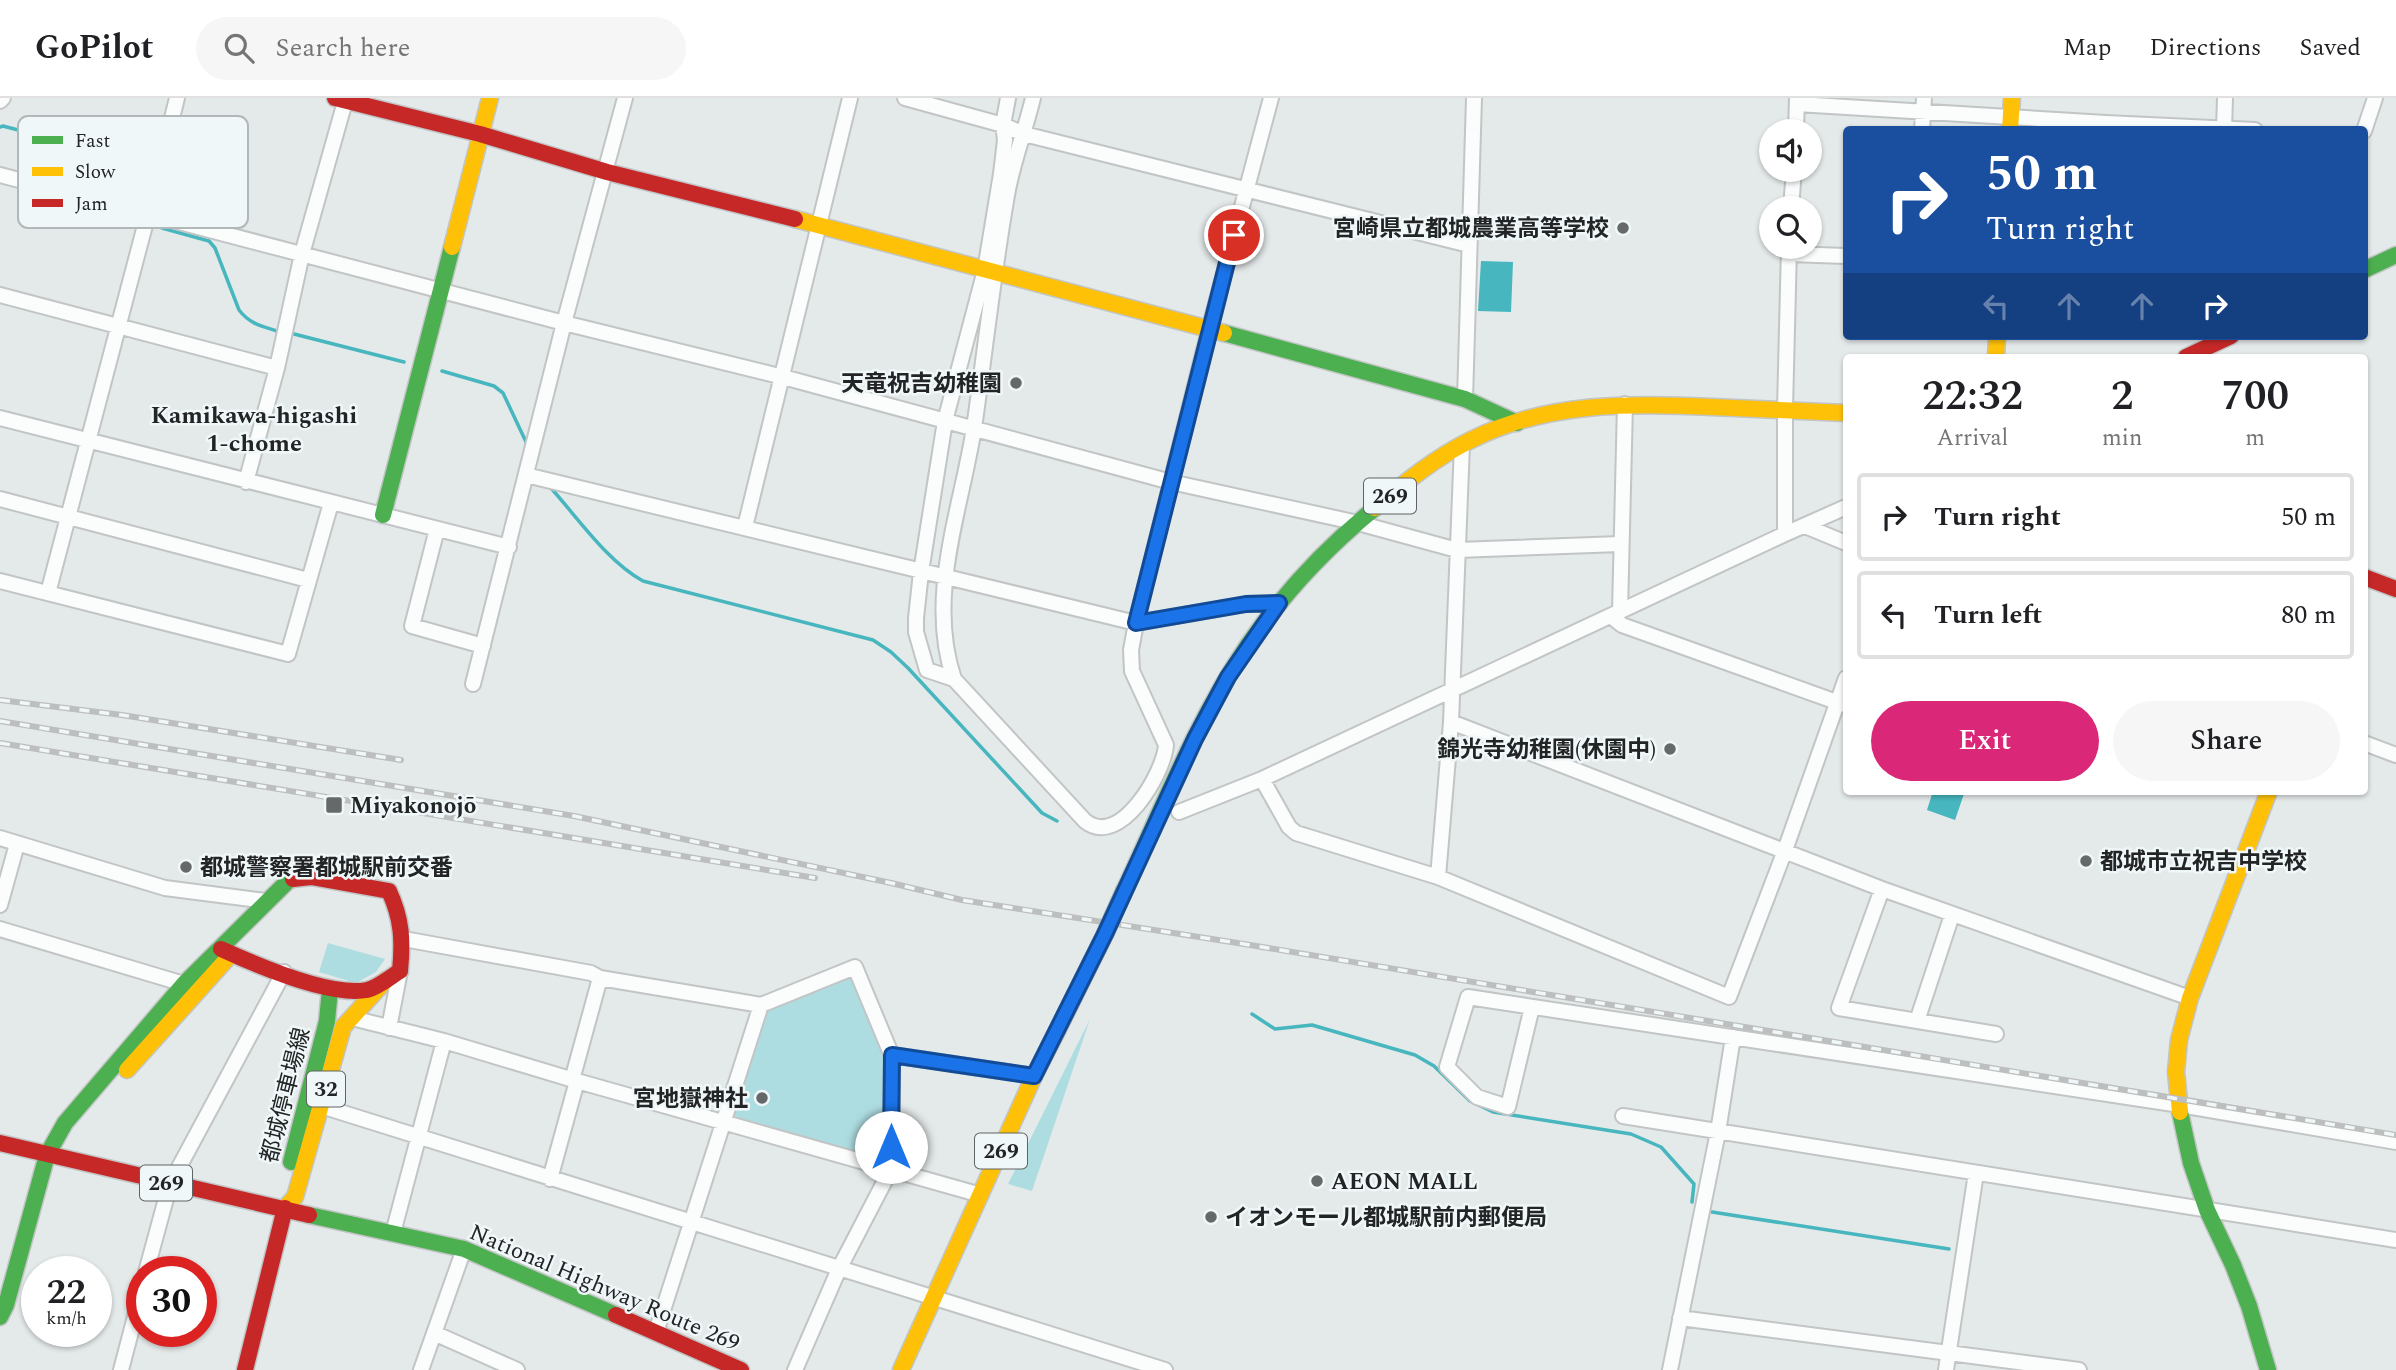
<!DOCTYPE html>
<meta charset="utf-8">
<style>
:root{--surface:#fff;--page:#f6f6f6;--text:#202124;--muted:#757577;--line:#e0e0e0;--accent:#db2777}
body{margin:0;font-family:Spectral,"Noto Sans JP",serif;background:var(--page);color:var(--text);height:100vh;display:flex;flex-direction:column;font-size:26px;white-space:nowrap}
*{box-sizing:border-box;margin:0}
p{font-size:23px;color:var(--muted)}
.icon{flex:none;width:38px;height:38px;fill:none;stroke:currentColor;stroke-width:2;stroke-linecap:round;stroke-linejoin:round}
.map{position:relative;flex:1;overflow:hidden}
.details{position:absolute;left:1843px;top:256px;width:525px;height:441px;display:flex;flex-direction:column;background:var(--surface);border-radius:7px;box-shadow:0 2px 5px #0004}
.details>*{flex:none}
.guide{position:absolute;left:1843px;top:28px;width:525px;height:214px;border-radius:7px;box-shadow:0 2px 5px #0004;background:#1a4fa0;color:#fff;overflow:hidden}
.fabs{position:absolute;left:1759px;top:21px;display:grid;gap:14px}
.fabs a{display:grid;place-items:center;width:63px;height:63px;border-radius:50%;background:var(--surface);box-shadow:0 2px 5px #0004;font-size:35px}
.speed{position:absolute;left:21px;top:1158px;display:flex;gap:14px;font-size:35px;font-weight:700;text-align:center}
.speed>*{display:grid;place-content:center;width:91px;height:91px;border-radius:50%;background:var(--surface);box-shadow:0 2px 5px #0004;line-height:1}
.speed small{font-size:18px;font-weight:400}
.speed .limit{border:10px solid #d22;background:#fff;color:#111}
.pin{position:absolute;display:grid;place-items:center;width:60px;height:60px;color:#fff;margin:-30px;border:4px solid #fff;border-radius:50%;box-shadow:0 2px 7px #0007}
.me{position:absolute;width:77px;margin:-38px;rotate:0deg;stroke-linejoin:round;filter:drop-shadow(0 0 5px #0008)}
.turn{display:flex;align-items:center;gap:24px;height:147px;padding:0 28px;font-size:32px}
.turn .icon{width:91px;height:91px;stroke-width:2.5}
.turn b{display:block;font-size:49px;line-height:60px}
.lanes{display:flex;align-items:center;height:66px;padding:0 28px;background:#0003;justify-content:center;gap:35px;direction:ltr}
.lanes .off{opacity:.35}
.eta{display:flex;justify-content:space-evenly;align-items:center;height:119px;text-align:center}
.eta b{font-size:42px;font-weight:600;line-height:49px}
.button{display:flex;gap:14px;margin-top:auto;padding:14px 28px}
.button a{flex:1;height:80px;border-radius:42px;background:var(--accent);color:#fff;font-size:28px;font-weight:600;line-height:80px;text-align:center}
.button a+a{background:var(--page);color:var(--text)}
ul{padding:0;list-style:none}
li{display:flex;align-items:center;gap:21px;height:88px;margin:0 14px 10px;padding:0 14px;border:4px solid var(--line);border-radius:7px}
li div{flex:1}
li b{display:block;font-size:26px}
li em{font-style:normal}
header{display:flex;align-items:center;gap:42px;box-sizing:border-box;height:98px;padding:0 35px;background:var(--surface);border-bottom:2px solid var(--line)}
header strong{font-size:33px}
nav{display:flex;gap:38px;margin-inline-start:auto;font-size:24px}
.search{width:490px;height:63px;background:var(--page);display:flex;align-items:center;gap:18px;box-sizing:border-box;padding:0 24px;border-radius:38px;color:var(--muted);font-size:26px}
.map>svg:first-child{display:block}
.green{fill:#aedde1}
.water{fill:#47b6be}
.lines{fill:none;stroke-linecap:round;stroke-linejoin:round}
.stream{stroke:#47b6be;stroke-width:3.5}
.street-casing{stroke:#c2c5c5;stroke-width:18}
.fast-casing{stroke:#c2c5c5;stroke-width:19}
.slow-casing{stroke:#c2c5c5;stroke-width:19}
.jam-casing{stroke:#c2c5c5;stroke-width:19}
.street{stroke:#fbfcfc;stroke-width:14}
.fast{stroke:#4caf50;stroke-width:16}
.slow{stroke:#ffc107;stroke-width:16}
.jam{stroke:#c62828;stroke-width:16}
.rail-casing{stroke:#bdbebe;stroke-width:6}
.rail{stroke:#f0f7f8;stroke-width:3.5;stroke-dasharray:10;stroke-linecap:butt}
.slow-bridge-casing{stroke:#a6b6b8;stroke-width:19;stroke-linecap:butt}
.slow-bridge{stroke:#ffc107;stroke-width:16}
.route-casing{stroke:#114b97;stroke-width:18}
.route{stroke:#1a73e8;stroke-width:12}
.poi-dot{fill:#66696a;stroke:#f0f7f8;stroke-width:2.5}
.labels{text-anchor:middle;stroke-width:5;stroke-linejoin:round;paint-order:stroke}
.shield{fill:#f0f7f8;stroke:#606364;stroke-width:2}
.shield-label{font-size:21px;font-weight:bold;fill:#222425}
.poi-label{font-size:23px;font-weight:bold;fill:#222425;stroke:#f0f7f8;text-anchor:start}
.street-label{font-size:23px;fill:#222425;stroke:#f0f7f8}
.neighbourhood-label{font-size:24px;font-weight:bold;fill:#222425;stroke:#f0f7f8}
.key{fill:#f0f7f8;stroke:#b2b8b9;stroke-width:2}
.key-label{font-size:19px;fill:#222425}
</style>
<header>
<strong>GoPilot</strong>
<div class="search"><svg class="icon" aria-label="search" viewBox="0 0 24 24"><circle cx="10" cy="10" r="6"/><path d="M15 15l6 6"/></svg>Search here</div>
<nav><a>Map</a><a>Directions</a><a>Saved</a></nav>
</header>
<div class="map">
<svg width="2396" height="1272" viewBox="0 0 2396 1272">
<rect width="100%" height="100%" fill="#e4e9e9"/>
<path class="green" d="M 328,845 L 385,861 L 376,874 L 356,885 L 319,874 Z
M 855,869 L 892,958 L 891,1071 L 723,1024 L 761,907 Z
M 1090,921 L 1032,1093 L 1008,1086 Z"/>
<path class="water" d="M 1481,163 L 1513,164 L 1511,214 L 1478,213 Z
M 1933,693 L 1965,693 L 1955,722 L 1927,712 Z"/>
<g class="lines">
<path class="stream" d="M 0,29 L 3,28 L 151,67
M 162,130 L 209,143 L 215,150 L 239,212 C 250,226 261,228 277,233
M 294,236 L 404,264
M 442,273 L 494,288 L 503,295 L 527,346
M 550,389 C 578,420 607,463 643,483 L 873,542 L 891,554 L 908,570 L 1042,715 L 1057,723
M 1252,916 L 1275,931 L 1312,927 L 1415,957 L 1434,968 L 1470,1003 L 1493,1014 L 1631,1036 L 1661,1049 L 1694,1086 L 1692,1104
M 1712,1114 L 1949,1151"/>
<g class="street-casing">
<path id="street" d="M 905,0 L 1003,27 L 1024,36 L 1469,147
M 1008,0 L 1003,27 L 1005,42 L 1001,76 L 985,172 L 945,323 L 921,474 L 916,520 L 916,534 L 927,572 L 954,581 L 1085,723 C 1120,751 1164,675 1166,647 L 1132,573 L 1131,552 L 1136,525 L 1209,232 L 1271,0
M 0,3 L 3,0
M 1797,6 L 2106,25 L 2255,32
M 1922,32 L 1924,0
M 2224,32 L 2225,0
M 1796,33 L 1797,0
M 2364,33 L 2375,0
M 0,77 L 564,225 L 783,279 L 1171,384 L 1358,425 L 1457,452 L 1620,446
M 1791,110 L 1794,72
M 1789,156 L 1846,158
M 0,197 L 277,270
M 1465,301 L 1474,0
M 0,320 L 509,449
M 526,377 L 1136,525 L 1246,506 L 1279,505
M 246,384 L 277,270 L 302,156 L 346,0
M 0,401 L 308,482
M 1805,428 L 1846,445
M 745,429 L 850,0
M 437,431 L 412,528 L 483,548
M 1785,436 L 1785,311 L 1789,149
M 0,483 L 288,556 L 331,405
M 48,495 L 148,116 L 177,0
M 1620,514 L 1625,306
M 1611,518 L 1622,527 L 1845,607
M 954,581 C 926,499 961,412 974,330 C 985,254 993,178 1006,103 C 1011,68 1025,34 1033,0
M 473,586 L 564,225 L 625,0
M 1451,624 L 1882,791 L 2190,900
M 2364,645 L 2396,657
M 1262,681 L 1289,729 L 1296,735 L 1438,779 L 1729,899 L 1784,755 L 1846,580
M 1179,714 L 1262,681 L 1785,436 L 1846,409
M 0,740 L 165,790 L 266,803
M 1438,779 L 1451,624 L 1462,347
M 1882,791 L 1839,910 L 1996,936
M 0,807 L 17,746
M 0,831 L 184,886
M 404,841 L 591,875 L 600,880 L 761,907 L 855,869 L 892,958 L 891,1071 L 839,1171 L 795,1272
M 1532,909 L 1508,1009 L 1477,999 L 1447,969 L 1468,899 L 2180,1007 L 2396,1044
M 352,920 L 444,943 L 577,983 L 981,1097
M 1917,923 L 1952,817
M 389,930 L 400,873
M 892,957 L 1034,978
M 572,982 L 600,880
M 321,1008 L 1165,1272
M 1623,1018 L 2396,1142
M 550,1081 L 577,983
M 393,1135 L 444,943
M 146,1174 L 170,1086 L 284,874
M 1680,1220 L 2079,1272
M 656,1234 L 761,907
M 434,1235 L 517,1272
M 121,1272 L 142,1192
M 421,1272 L 464,1151
M 1670,1272 L 1718,1034 L 1733,939
M 1946,1272 L 1976,1075"/>
</g>
<g class="fast-casing">
<path id="fast" d="M 2364,172 L 2396,157
M 1224,235 L 1465,301 L 1517,325
M 383,417 L 452,149
M 1125,791 C 1163,709 1197,622 1248,547 C 1283,496 1327,449 1375,410
M 2180,1014 L 2191,1065 L 2207,1112 L 2233,1167 L 2249,1208 L 2268,1272
M 291,1064 L 327,923 L 330,891
M 309,1117 L 464,1151 L 616,1217
M 0,1219 L 6,1207 L 47,1057 L 65,1025 L 184,886 L 290,781 L 293,781"/>
</g>
<g class="slow-casing">
<path id="slow" d="M 2010,32 L 2012,0
M 795,121 L 1224,235
M 452,149 L 490,0
M 1996,259 L 1997,238
M 1375,410 C 1404,385 1436,359 1471,342 C 1546,304 1630,305 1712,309 C 1757,311 1801,313 1846,315
M 127,972 L 226,862
M 2180,1014 L 2176,974 L 2179,942 L 2190,900 L 2269,693
M 285,1110 L 295,1099 L 343,929 L 386,882
M 901,1272 L 1034,978 L 1057,933"/>
</g>
<g class="jam-casing">
<path id="jam" d="M 335,0 L 480,36 L 607,74 L 795,121
M 2186,259 L 2231,238
M 2364,479 L 2396,491
M 221,851 C 256,867 329,899 367,892 C 379,889 390,879 400,873 C 403,843 402,821 389,793 L 311,779 L 293,781
M 1057,933 L 1105,836
M 0,1045 L 309,1117
M 616,1217 L 741,1272
M 245,1272 L 285,1110"/>
</g>
<use href="#street" class="street"/>
<use href="#fast" class="fast"/>
<use href="#slow" class="slow"/>
<use href="#jam" class="jam"/>
<g class="rail-casing">
<path id="rail" d="M 0,602 L 122,617 L 401,662
M 0,623 L 574,718 L 891,785 L 962,802 L 1244,846 L 2396,1037
M 0,645 L 815,780"/>
</g>
<use href="#rail" class="rail"/>
<g class="slow-bridge-casing">
<path id="slow-bridge" d="M 1105,836 L 1125,791"/>
</g>
<use href="#slow-bridge" class="slow-bridge"/>
</g>
<g class="lines">
<g class="route-casing">
<path id="route" d="M 891,1049 L 892,957 L 1034,978 L 1105,836 L 1195,641 L 1228,579 L 1279,505 L 1246,506 L 1136,525 L 1234,137"/>
</g>
<use href="#route" class="route"/>
</g>
<g class="poi-dot">
<circle cx="1623" cy="130" r="7"/>
<circle cx="1016" cy="285" r="7"/>
<circle cx="1670" cy="651" r="7"/>
<rect x="325" y="698" width="18" height="18" rx="3.5"/>
<circle cx="2086" cy="763" r="7"/>
<circle cx="186" cy="769" r="7"/>
<circle cx="762" cy="1000" r="7"/>
<circle cx="1317" cy="1083" r="7"/>
<circle cx="1211" cy="1119" r="7"/>
</g>
<g class="labels">
<g class="shield">
<rect x="1364" y="380.5" width="52" height="35" rx="5"/>
<rect x="307" y="973.5" width="38" height="35" rx="5"/>
<rect x="975" y="1035.5" width="52" height="35" rx="5"/>
<rect x="140" y="1067.5" width="52" height="35" rx="5"/>
</g>
<g class="shield-label">
<text x="1390" y="405">269</text>
<text x="326" y="998">32</text>
<text x="1001" y="1060">269</text>
<text x="166" y="1092">269</text>
</g>
<g class="poi-label">
<text x="1609" y="138" text-anchor="end">宮崎県立都城農業高等学校</text>
<text x="1002" y="293" text-anchor="end">天竜祝吉幼稚園</text>
<text x="1656" y="659" text-anchor="end">錦光寺幼稚園(休園中)</text>
<text x="350" y="715">Miyakonojō</text>
<text x="2100" y="771">都城市立祝吉中学校</text>
<text x="200" y="777">都城警察署都城駅前交番</text>
<text x="748" y="1008" text-anchor="end">宮地嶽神社</text>
<text x="1331" y="1091">AEON MALL</text>
<text x="1225" y="1127">イオンモール都城駅前内郵便局</text>
</g>
<g class="street-label">
<text transform="translate(285 997) rotate(-76)" y="8">都城停車場線</text>
<text transform="translate(605 1189) rotate(23)" y="8">National Highway Route 269</text>
</g>
<g class="neighbourhood-label">
<text x="254" y="325">Kamikawa-higashi<tspan x="254" dy="28">1-chome</tspan></text>
</g>
</g>
<rect x="18" y="18" width="230" height="112" rx="10" class="key"/>
<rect x="32" y="38" width="31" height="8" fill="#4caf50"/>
<rect x="32" y="69" width="31" height="9" fill="#ffc107"/>
<rect x="32" y="101" width="31" height="8" fill="#c62828"/>
<g class="key-label">
<text x="75" y="49">Fast</text>
<text x="75" y="80">Slow</text>
<text x="75" y="112">Jam</text>
</g>
</svg>
<div class="fabs">
<a><svg class="icon" aria-label="sound" viewBox="0 0 24 24"><path d="M4 9h4l5-4v14l-5-4H4zM17 9q2 3 0 6"/></svg></a>
<a><svg class="icon" aria-label="search" viewBox="0 0 24 24"><circle cx="10" cy="10" r="6"/><path d="M15 15l6 6"/></svg></a>
</div>
<div class="speed"><div>22<small>km/h</small></div><div class="limit">30</div></div>
<div class="pin" style="left:1234px;top:137px;background:#d93025"><svg class="icon" aria-label="arrive" viewBox="0 0 24 24"><path d="M6 21V4h12l-3 4 3 4H6"/></svg></div>
<svg class="me" style="left:891px;top:1049px" viewBox="-20 -20 40 40"><circle r="19" fill="#fff"/><path d="M0-13L10 11 0 6-10 11z" fill="#1a73e8"/></svg>
<div class="guide">
<div class="turn"><svg class="icon" aria-label="right" viewBox="0 0 24 24"><path d="M7 20v-9h11M14 6l5 5-5 5"/></svg><div><b>50 m</b>Turn right</div></div>
<div class="lanes"><svg class="icon off" aria-label="left" viewBox="0 0 24 24"><path d="M17 20v-9H6M10 6l-5 5 5 5"/></svg><svg class="icon off" aria-label="ahead" viewBox="0 0 24 24"><path d="M12 20V5M6 11l6-6 6 6"/></svg><svg class="icon off" aria-label="ahead" viewBox="0 0 24 24"><path d="M12 20V5M6 11l6-6 6 6"/></svg><svg class="icon" aria-label="right" viewBox="0 0 24 24"><path d="M7 20v-9h11M14 6l5 5-5 5"/></svg></div>
</div>
<section class="details">
<div class="eta">
<div><b>22:32</b><p>Arrival</p></div>
<div><b>2</b><p>min</p></div>
<div><b>700</b><p>m</p></div>
</div>
<ul>
<li><svg class="icon" aria-label="right" viewBox="0 0 24 24"><path d="M7 20v-9h11M14 6l5 5-5 5"/></svg><div><b>Turn right</b></div><em>50 m</em></li>
<li><svg class="icon" aria-label="left" viewBox="0 0 24 24"><path d="M17 20v-9H6M10 6l-5 5 5 5"/></svg><div><b>Turn left</b></div><em>80 m</em></li>
</ul>
<div class="button"><a>Exit</a><a>Share</a></div>
</section>
</div>
